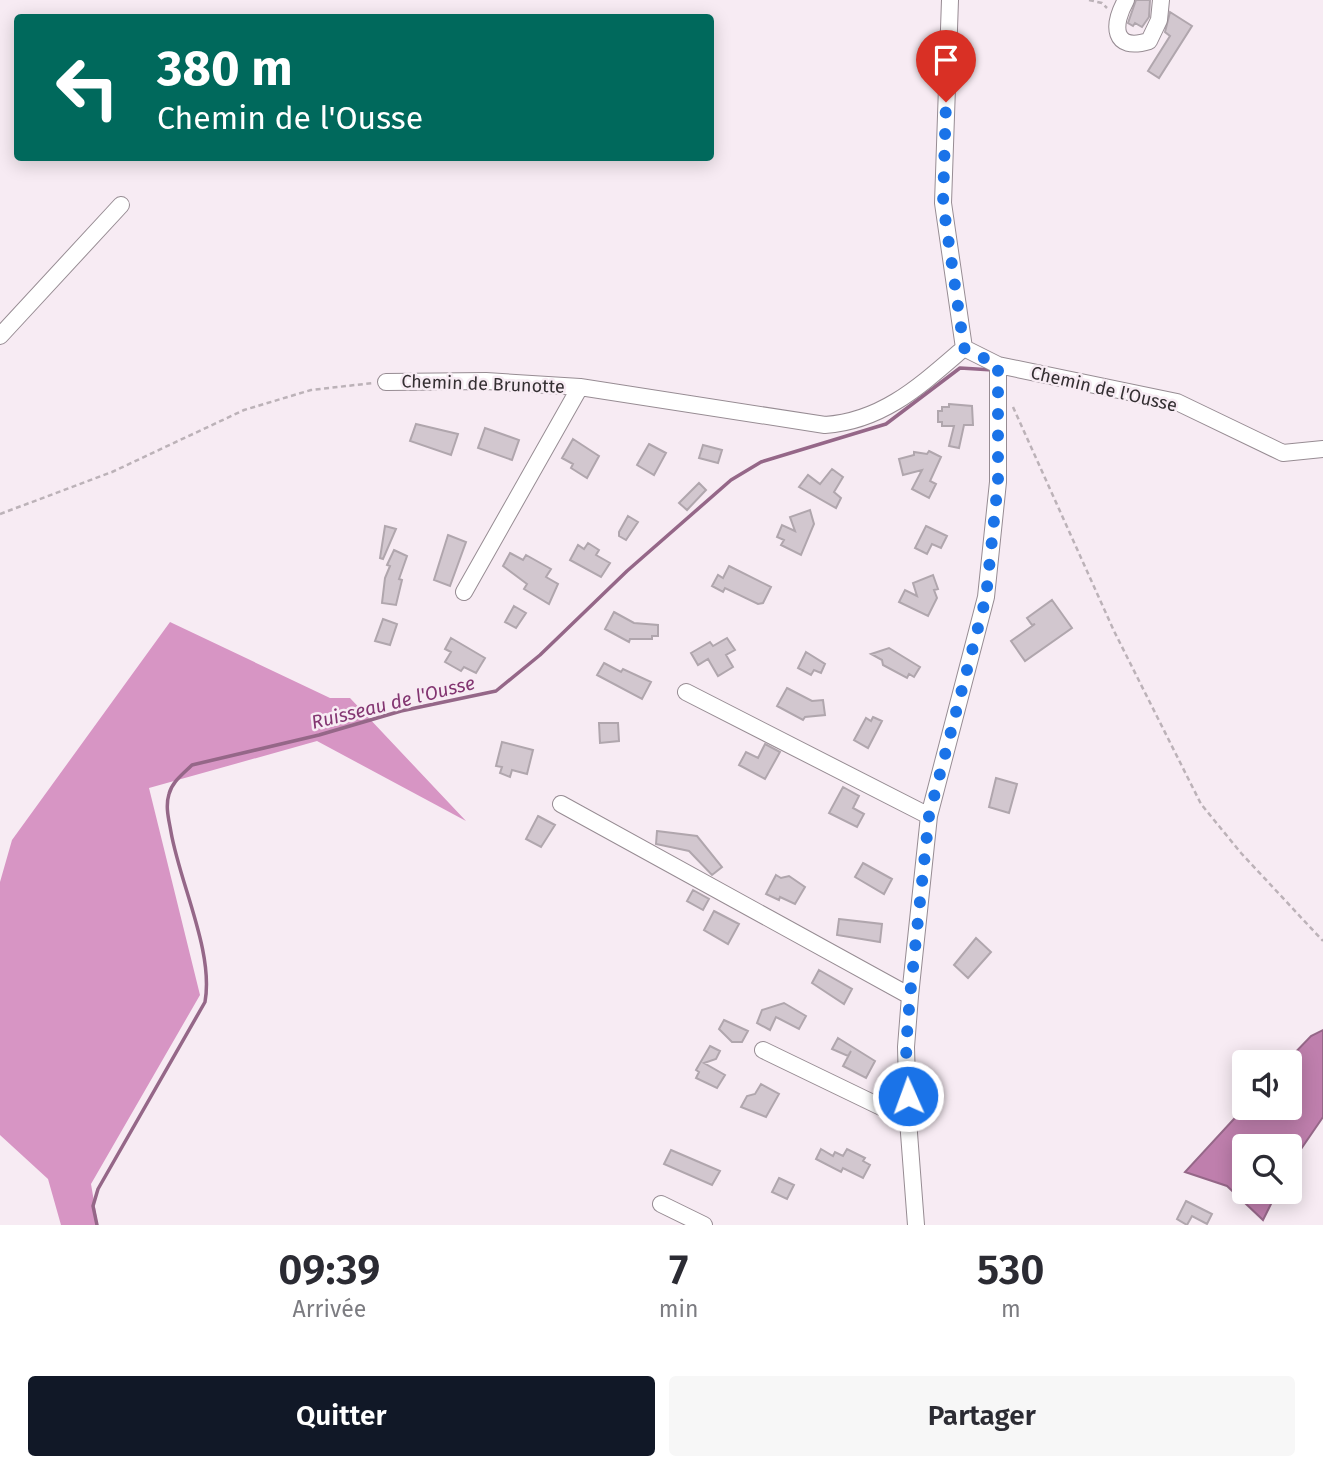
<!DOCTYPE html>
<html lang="fr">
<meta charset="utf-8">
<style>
:root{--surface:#fff;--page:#f7f7f7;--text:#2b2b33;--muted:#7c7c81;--accent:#111827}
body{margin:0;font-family:"Fira Sans",sans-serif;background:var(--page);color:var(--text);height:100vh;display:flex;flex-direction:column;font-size:26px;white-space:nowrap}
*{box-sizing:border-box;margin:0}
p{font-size:23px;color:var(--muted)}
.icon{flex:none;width:38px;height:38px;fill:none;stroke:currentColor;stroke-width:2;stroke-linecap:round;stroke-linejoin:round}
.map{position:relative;height:1225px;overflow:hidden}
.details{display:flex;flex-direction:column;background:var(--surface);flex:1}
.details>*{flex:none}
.guide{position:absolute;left:14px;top:14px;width:700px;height:147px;border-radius:7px;box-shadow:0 4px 18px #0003;background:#00695c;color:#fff;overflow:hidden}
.tools{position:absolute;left:1232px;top:1050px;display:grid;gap:14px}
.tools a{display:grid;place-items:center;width:70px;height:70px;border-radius:7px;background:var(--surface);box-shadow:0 4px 18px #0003;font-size:35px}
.pin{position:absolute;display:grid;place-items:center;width:60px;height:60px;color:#fff;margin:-72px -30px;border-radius:50% 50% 50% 0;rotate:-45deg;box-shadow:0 0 7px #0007}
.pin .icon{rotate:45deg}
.me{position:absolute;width:77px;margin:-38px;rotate:358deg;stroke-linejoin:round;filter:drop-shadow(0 0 5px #0008)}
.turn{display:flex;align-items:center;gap:24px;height:147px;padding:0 28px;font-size:32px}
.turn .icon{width:91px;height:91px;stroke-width:2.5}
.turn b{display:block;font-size:49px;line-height:60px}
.eta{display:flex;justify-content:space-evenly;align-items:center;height:119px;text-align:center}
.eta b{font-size:42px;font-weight:600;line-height:49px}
.button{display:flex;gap:14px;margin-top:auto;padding:14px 28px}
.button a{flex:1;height:80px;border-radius:7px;background:var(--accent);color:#fff;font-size:28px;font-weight:600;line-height:80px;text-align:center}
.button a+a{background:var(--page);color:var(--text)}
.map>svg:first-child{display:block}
.forest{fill:#d795c4}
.water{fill:#bf7fad;stroke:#956788;stroke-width:2}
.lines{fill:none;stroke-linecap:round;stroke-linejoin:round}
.stream{stroke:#956788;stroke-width:3.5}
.building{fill:#d2c7cf;stroke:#b0a6ad;stroke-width:2}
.minor-casing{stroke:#978c93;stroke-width:18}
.path{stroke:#bcb2b8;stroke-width:2.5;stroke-dasharray:5 3.5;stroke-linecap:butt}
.minor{stroke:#fff;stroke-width:16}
.route{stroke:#1a73e8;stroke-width:12;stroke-dasharray:0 21.6}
.labels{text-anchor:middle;stroke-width:5;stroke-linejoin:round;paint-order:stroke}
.street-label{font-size:18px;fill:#342f32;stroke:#f7ebf3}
.water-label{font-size:19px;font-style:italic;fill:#833571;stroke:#f7ebf3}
</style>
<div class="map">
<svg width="1323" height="1225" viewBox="0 0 1323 1225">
<rect width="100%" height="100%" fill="#f7ebf3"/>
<path class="forest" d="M 170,622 L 330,698 L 350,698 L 466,821 L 317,741 L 149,788 L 200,995 L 91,1184 L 98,1225 L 61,1225 L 48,1179 L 0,1135 L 0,882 L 12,840 Z"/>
<path class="water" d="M 1323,1030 L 1323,1117 L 1290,1165 L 1290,1146 L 1244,1146 L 1244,1192 L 1277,1192 L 1263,1220 L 1227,1186 L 1185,1172 L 1244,1108 L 1290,1108 L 1290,1062 L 1286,1062 L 1311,1036 Z"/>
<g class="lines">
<path class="stream" d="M 97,1225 L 93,1206 L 98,1189 L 205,1002 C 214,952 180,884 171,832 C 169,820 165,807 169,794 C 172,782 183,774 192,765 L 319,735 L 401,711 L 496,691 L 540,655 L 627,571 L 731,480 L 761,462 L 886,424 L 960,368 L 993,370"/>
</g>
<path class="building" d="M 1136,0 L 1150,0 L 1149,17 L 1142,27 L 1135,23 L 1133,26 L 1128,23 Z
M 1170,12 L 1192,26 L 1159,78 L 1148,71 L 1170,36 L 1165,32 Z
M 949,404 L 972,406 L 973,425 L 964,425 L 959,448 L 949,446 L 954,426 L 942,426 L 942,422 L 938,422 L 938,411 L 942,411 L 942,407 L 949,407 Z
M 416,424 L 458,434 L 451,455 L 410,441 Z
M 485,428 L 519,440 L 512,460 L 478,448 Z
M 573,439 L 599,456 L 587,478 L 571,468 L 573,464 L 562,458 Z
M 649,444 L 666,453 L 654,475 L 637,465 Z
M 703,445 L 722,450 L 718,463 L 699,458 Z
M 929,451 L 941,457 L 930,481 L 936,484 L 929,498 L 912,489 L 922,470 L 903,475 L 899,459 L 914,455 L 914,452 L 927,454 Z
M 832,469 L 843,477 L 834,492 L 841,498 L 836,508 L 799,487 L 808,475 L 820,484 Z
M 699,483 L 706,490 L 687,510 L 679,503 Z
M 810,510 L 814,524 L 801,555 L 781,545 L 784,540 L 777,537 L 782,525 L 795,531 L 790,517 Z
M 628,516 L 638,522 L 626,540 L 619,536 L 619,532 Z
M 385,526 L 396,529 L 383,559 L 380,558 Z
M 926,526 L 947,536 L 941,548 L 932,544 L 927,554 L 915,548 Z
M 448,535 L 466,542 L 450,586 L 434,580 Z
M 588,543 L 599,550 L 596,555 L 610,563 L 601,577 L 570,560 L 578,545 L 584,549 Z
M 394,550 L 407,556 L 399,579 L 402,580 L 396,605 L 382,603 L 385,578 L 390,566 L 387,565 Z
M 510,553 L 523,560 L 526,555 L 551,569 L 546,577 L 558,584 L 549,604 L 524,589 L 527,584 L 503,566 Z
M 729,566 L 771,587 L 763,603 L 758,604 L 725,588 L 723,592 L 712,586 L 718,575 L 723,578 Z
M 933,575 L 938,589 L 934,590 L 937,598 L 928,616 L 899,602 L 905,590 L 917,596 L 913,583 Z
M 1052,600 L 1072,628 L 1025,661 L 1011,641 L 1035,624 L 1032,625 L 1027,618 Z
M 514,606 L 526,613 L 516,628 L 505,622 Z
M 614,612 L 634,623 L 658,625 L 658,636 L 652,636 L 652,639 L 630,639 L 629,642 L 605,629 Z
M 383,619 L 397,624 L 390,645 L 375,641 Z
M 451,638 L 485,658 L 476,673 L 464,667 L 461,671 L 445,662 L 451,652 L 445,649 Z
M 727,638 L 735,650 L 726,655 L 733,667 L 718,676 L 708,659 L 698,665 L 691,653 L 710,642 L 713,646 Z
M 889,648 L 920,667 L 914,677 L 909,674 L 907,678 L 883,665 L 882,660 L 871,654 Z
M 806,652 L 825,664 L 821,673 L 814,670 L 811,675 L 798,668 Z
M 604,663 L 621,672 L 623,669 L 651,682 L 642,699 L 597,675 Z
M 787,688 L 812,701 L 823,700 L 825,715 L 805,717 L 803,720 L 777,706 Z
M 873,717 L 882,721 L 868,748 L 854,740 L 866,718 L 871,721 Z
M 599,723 L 618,723 L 619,741 L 600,743 Z
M 502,742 L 533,750 L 527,774 L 512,770 L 510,777 L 500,773 L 502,767 L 496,766 Z
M 765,744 L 780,752 L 765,779 L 739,765 L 746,752 L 758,758 Z
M 996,778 L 1017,784 L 1009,813 L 989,807 Z
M 843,787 L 859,796 L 853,808 L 864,814 L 857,827 L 829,813 Z
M 538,816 L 555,825 L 541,847 L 526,839 Z
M 657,831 L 697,836 L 722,867 L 712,875 L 689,851 L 656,844 Z
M 863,863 L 892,879 L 884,894 L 855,877 Z
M 776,875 L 781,878 L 789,876 L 805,887 L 795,904 L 780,897 L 779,900 L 766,894 Z
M 693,890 L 709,899 L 703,910 L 687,901 Z
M 714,911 L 739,924 L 728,944 L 704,930 Z
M 839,919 L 882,924 L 880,942 L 837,935 Z
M 976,938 L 991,952 L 968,978 L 954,965 Z
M 819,970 L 852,989 L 844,1004 L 812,983 Z
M 784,1003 L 806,1016 L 799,1029 L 776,1017 L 770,1030 L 757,1023 L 762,1010 Z
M 724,1020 L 748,1031 L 742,1042 L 732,1042 L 719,1029 Z
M 838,1038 L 875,1061 L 866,1078 L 843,1066 L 851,1051 L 848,1056 L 832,1049 Z
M 710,1046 L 720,1051 L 716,1059 L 704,1063 L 725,1075 L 717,1088 L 696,1078 L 699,1072 L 696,1070 Z
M 761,1084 L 779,1094 L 766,1117 L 741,1107 L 747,1096 L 755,1094 Z
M 821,1149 L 833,1156 L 835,1152 L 843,1156 L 847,1149 L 865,1158 L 863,1161 L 870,1165 L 863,1178 L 843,1168 L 841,1172 L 816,1159 Z
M 671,1150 L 720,1171 L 712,1185 L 664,1164 Z
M 779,1178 L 794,1185 L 787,1199 L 772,1192 Z
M 1186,1201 L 1212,1214 L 1207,1224 L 1192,1216 L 1187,1225 L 1177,1219 Z"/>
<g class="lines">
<g class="minor-casing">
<path id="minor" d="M 950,0 L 943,203 L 964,348
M 1126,0 C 1112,25 1112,52 1149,41 L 1159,20 L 1161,0
M 0,336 L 121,205
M 964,348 L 998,365 L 1177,402 L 1283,453 L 1323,449
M 386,382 L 486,381 L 580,387 L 825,425 C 883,421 921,385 964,348
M 464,592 L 580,387
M 686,692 L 929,816
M 561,804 L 910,996
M 763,1050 L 908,1120
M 661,1204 L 704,1225
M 916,1225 L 908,1120 L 906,1047 L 910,996 L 929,816 L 986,597 L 998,482 L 998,365"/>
</g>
<path class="path" d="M 1089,0 L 1102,3 L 1107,8
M 1013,407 L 1114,631 L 1201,804 L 1241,853 L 1323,941
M 0,514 L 112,472 L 244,410 L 311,390 L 373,383"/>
<use href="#minor" class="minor"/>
</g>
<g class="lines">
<path class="route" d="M 908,1096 L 906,1047 L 910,996 L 929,816 L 986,597 L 998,482 L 998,365 L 964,348 L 943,203 L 946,102"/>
</g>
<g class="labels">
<g class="street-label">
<text transform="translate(483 384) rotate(2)" y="6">Chemin de Brunotte</text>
<text transform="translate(1104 389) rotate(13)" y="6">Chemin de l'Ousse</text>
</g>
<g class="water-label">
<text transform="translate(393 702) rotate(-14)" y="7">Ruisseau de l'Ousse</text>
</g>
</g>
</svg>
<div class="tools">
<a><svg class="icon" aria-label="sound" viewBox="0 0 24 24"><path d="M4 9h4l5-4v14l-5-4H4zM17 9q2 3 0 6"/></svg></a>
<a><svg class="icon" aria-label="search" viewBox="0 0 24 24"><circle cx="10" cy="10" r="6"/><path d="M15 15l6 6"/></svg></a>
</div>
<div class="pin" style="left:946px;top:102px;background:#d93025"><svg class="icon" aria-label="arrive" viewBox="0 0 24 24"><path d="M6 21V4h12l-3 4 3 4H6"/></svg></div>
<svg class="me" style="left:908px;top:1096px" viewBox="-20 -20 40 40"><circle r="17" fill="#1a73e8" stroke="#fff" stroke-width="3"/><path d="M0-11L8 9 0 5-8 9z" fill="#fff"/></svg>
<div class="guide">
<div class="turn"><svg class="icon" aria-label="left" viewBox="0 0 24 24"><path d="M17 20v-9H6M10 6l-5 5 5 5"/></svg><div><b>380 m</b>Chemin de l'Ousse</div></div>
</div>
</div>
<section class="details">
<div class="eta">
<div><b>09:39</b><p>Arrivée</p></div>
<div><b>7</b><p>min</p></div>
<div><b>530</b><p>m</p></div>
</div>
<div class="button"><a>Quitter</a><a>Partager</a></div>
</section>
